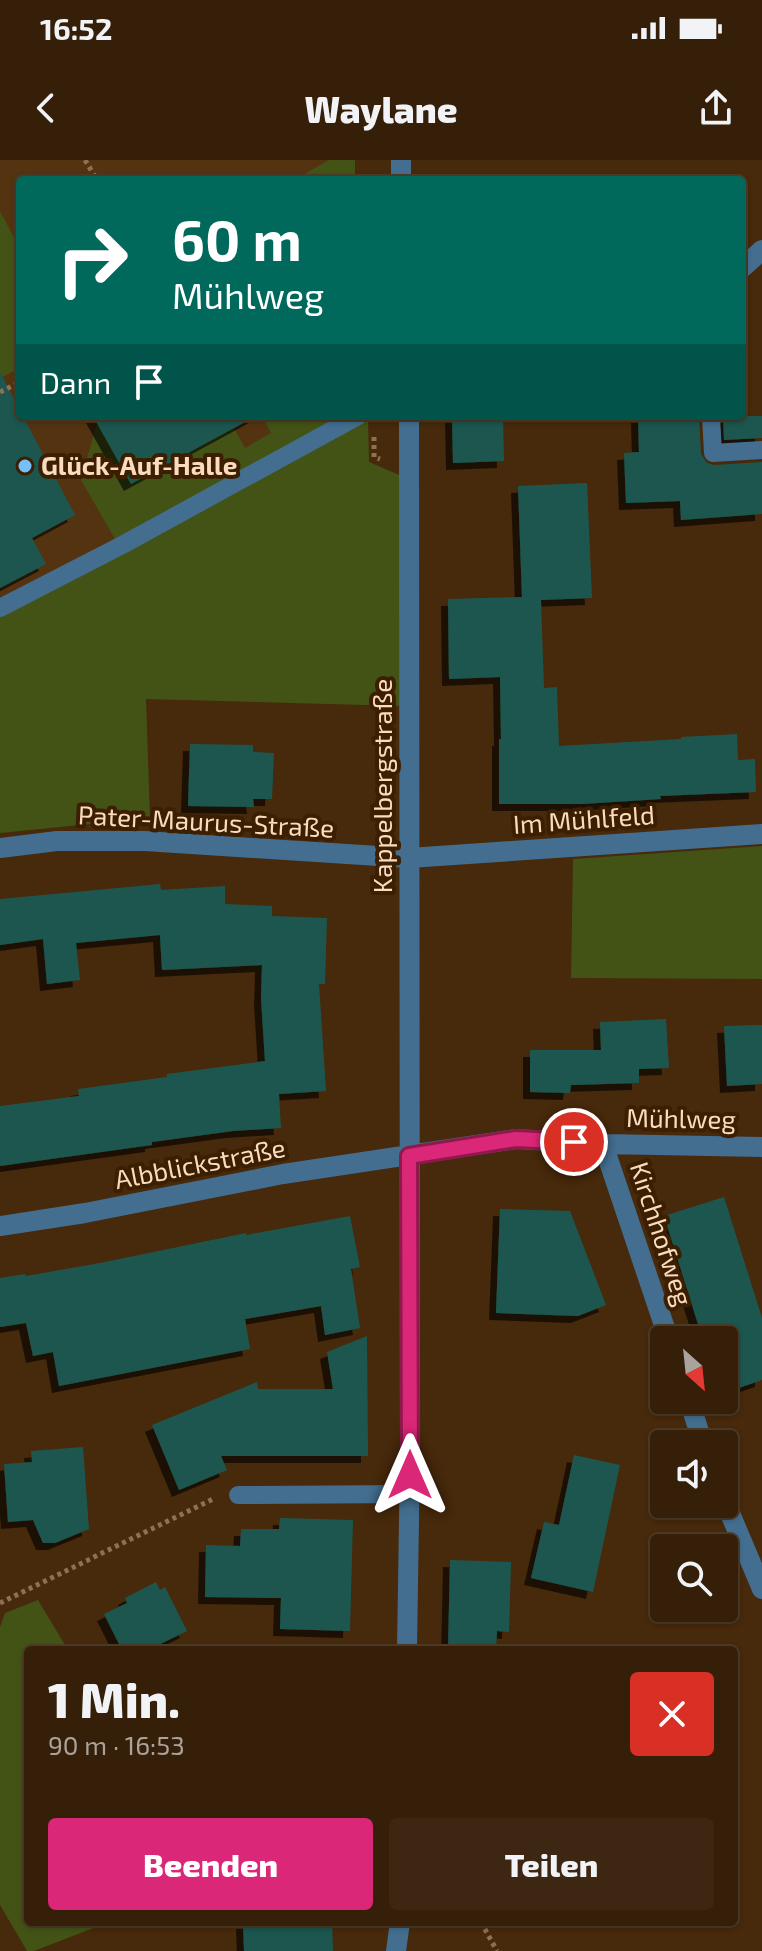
<!DOCTYPE html>
<html lang="de">
<meta charset="utf-8">
<style>
:root{--surface:#351f08;--page:#3d2712;--text:#f1f3f6;--muted:#aaa29c;--line:#4f3d29;--accent:#db2777}
body{margin:0;font-family:"Exo 2",sans-serif;background:var(--page);color:var(--text);height:100vh;display:flex;flex-direction:column;font-size:30px;white-space:nowrap}
*{box-sizing:border-box;margin:0}
p{font-size:26px;color:var(--muted)}
.icon{flex:none;width:44px;height:44px;fill:none;stroke:currentColor;stroke-width:2;stroke-linecap:round;stroke-linejoin:round}
.map{position:relative;flex:1;overflow:hidden}
.drawer{position:absolute;left:24px;top:1486px;width:714px;height:280px;display:flex;flex-direction:column;background:var(--surface);border-radius:8px;box-shadow:0 2px 6px #0004,0 0 0 2px var(--line)}
.drawer>*{flex:none}
.guide{position:absolute;left:16px;top:16px;width:730px;height:244px;border-radius:8px;box-shadow:0 2px 6px #0004,0 0 0 2px var(--line);background:#00695c;color:#fff;overflow:hidden}
.needle{width:52px;rotate:153deg}
.controls{position:absolute;left:650px;top:1166px;display:grid;gap:16px}
.controls a{display:grid;place-items:center;width:88px;height:88px;border-radius:8px;background:var(--surface);box-shadow:0 2px 6px #0004,0 0 0 2px var(--line);font-size:40px}
.pin{position:absolute;display:grid;place-items:center;width:68px;height:68px;color:#fff;margin:-34px;border:4px solid #fff;border-radius:50%;box-shadow:0 2px 8px #0007}
.me{position:absolute;width:88px;margin:-44px;rotate:0deg;stroke-linejoin:round;filter:drop-shadow(0 0 6px #0008)}
.turn{display:flex;align-items:center;gap:28px;height:168px;padding:0 24px;font-size:36px}
.turn .icon{width:104px;height:104px;stroke-width:2.5}
.turn b{display:block;font-size:56px;line-height:68px}
.then{display:flex;align-items:center;height:76px;padding:0 24px;background:#0003;gap:16px;font-size:30px}
.round{display:grid;place-items:center;flex:none;width:84px;height:84px;border-radius:8px;background:var(--page)}
.head{display:flex;align-items:center;justify-content:space-between;height:136px;padding:0 24px}
h1{font-size:48px;font-weight:800;line-height:60px}
.primary-button{display:flex;gap:16px;margin-top:auto;padding:16px 24px}
.primary-button a{flex:1;height:92px;border-radius:8px;background:var(--accent);color:#fff;font-size:32px;font-weight:800;line-height:92px;text-align:center}
.primary-button a+a{background:var(--page);color:var(--text)}
.status{display:flex;justify-content:space-between;align-items:center;height:56px;padding:0 40px;background:var(--surface);direction:ltr}
.status svg{height:22px;fill:currentColor}
header{display:flex;justify-content:space-between;align-items:center;height:104px;padding:0 24px;background:var(--surface);font-size:36px;font-weight:800}
.map>svg:first-child{display:block}
.built{fill:#543311}
.green{fill:#435315}
.building{fill:#1d574f;filter:url(#shadow)}
.lines{fill:none;stroke-linecap:round;stroke-linejoin:round}
.path{stroke:#8e7052;stroke-width:5;stroke-dasharray:4 4;stroke-linecap:butt}
.lane{stroke:#436e8f;stroke-width:18}
.street{stroke:#436e8f;stroke-width:20}
.route-casing{stroke:#8e194d;stroke-width:20}
.route{stroke:#db2777;stroke-width:14}
.poi-dot{fill:#77c0f7;stroke:#3c1f01;stroke-width:3}
.labels{text-anchor:middle;stroke-width:8;stroke-linejoin:round;paint-order:stroke}
.poi-label{font-size:26px;font-weight:bold;fill:#fadbbf;stroke:#3c1f01;text-anchor:start}
.street-label{font-size:26px;fill:#fadbbf;stroke:#3c1f01}
</style>
<div class="status"><b>16:52</b><svg viewBox="0 0 49 12"><path d="M0 12V9h3v3zM5 12V6h3v6zM10 12V3h3v9zM15 12V0h3v12zM26 1h20v11H26zM47 4h2v5h-2z"/></svg></div>
<header><svg class="icon" aria-label="back" viewBox="0 0 24 24"><path d="M15 5l-7 7 7 7"/></svg>Waylane<svg class="icon" aria-label="share" viewBox="0 0 24 24"><path d="M12 15V3M7 8l5-5 5 5M5 13v7h14v-7"/></svg></header>
<div class="map">
<svg width="762" height="1791" viewBox="0 0 762 1791">
<defs>
<filter id="shadow"><feDropShadow dx="-7" dy="7" stdDeviation="0" flood-color="#0009"/></filter>
</defs>
<rect width="100%" height="100%" fill="#47290b"/>
<path class="built" d="M 0,0 L 355,0 L 355,20 L 20,20 L 20,256 L 347,256 L 0,439 Z"/>
<path class="green" d="M 329,0 L 355,0 L 355,20 L 294,20 Z
M 0,51 L 20,89 L 20,208 L 0,218 Z
M 262,256 L 347,256 L 115,379 L 81,320 L 97,263 L 131,324 L 234,268 L 245,288 L 271,273 Z
M 368,257 L 369,302 L 404,317 L 401,546 L 146,539 L 150,658 L 0,673 L 0,456 Z
M 762,686 L 762,819 L 571,818 L 573,699 Z
M 38,1440 L 68,1490 L 28,1490 L 28,1762 L 109,1762 L 34,1791 L 27,1791 L 0,1745 L 0,1467 L 5,1453 Z"/>
<path class="building" d="M 0,212 L 20,250 L 20,256 L 23,256 L 75,355 L 32,378 L 46,404 L 0,428 Z
M 93,256 L 256,256 L 131,324 Z
M 452,256 L 503,256 L 504,301 L 453,303 Z
M 638,256 L 699,256 L 701,294 L 707,303 L 714,305 L 762,302 L 762,354 L 681,360 L 680,341 L 626,343 L 624,293 L 639,292 Z
M 723,256 L 762,256 L 762,278 L 724,280 Z
M 587,323 L 592,438 L 541,440 L 544,528 L 557,527 L 559,586 L 681,579 L 681,577 L 737,574 L 738,600 L 755,599 L 756,632 L 660,636 L 661,639 L 582,644 L 499,644 L 499,579 L 501,579 L 500,517 L 449,519 L 448,439 L 522,437 L 518,326 Z
M 190,584 L 253,585 L 253,592 L 274,593 L 272,639 L 253,639 L 254,647 L 188,646 Z
M 160,724 L 161,730 L 225,726 L 225,744 L 272,746 L 272,756 L 327,758 L 325,824 L 319,824 L 326,931 L 279,934 L 281,968 L 233,971 L 152,982 L 152,985 L 0,1006 L 0,946 L 79,936 L 78,929 L 167,917 L 167,914 L 265,901 L 261,838 L 262,805 L 162,810 L 160,775 L 76,783 L 80,820 L 47,824 L 43,779 L 0,785 L 0,739 Z
M 666,859 L 669,908 L 639,909 L 639,923 L 571,925 L 570,933 L 530,932 L 530,890 L 601,890 L 600,862 Z
M 762,865 L 762,924 L 727,926 L 724,866 Z
M 724,1037 L 762,1158 L 762,1220 L 724,1233 L 724,1180 L 703,1180 L 664,1056 Z
M 500,1049 L 570,1051 L 606,1145 L 578,1156 L 496,1153 Z
M 350,1056 L 360,1107 L 351,1109 L 360,1168 L 325,1175 L 321,1146 L 245,1159 L 250,1189 L 59,1226 L 53,1192 L 33,1196 L 26,1163 L 0,1167 L 0,1118 L 25,1114 L 26,1116 L 100,1103 L 246,1073 L 246,1075 Z
M 367,1176 L 368,1296 L 221,1296 L 227,1310 L 179,1330 L 152,1265 L 257,1222 L 258,1229 L 333,1229 L 327,1192 Z
M 83,1287 L 89,1369 L 55,1383 L 43,1383 L 33,1360 L 8,1362 L 4,1304 L 32,1302 L 31,1291 Z
M 574,1295 L 620,1305 L 593,1432 L 531,1418 L 544,1362 L 559,1365 Z
M 280,1358 L 353,1360 L 350,1471 L 280,1469 L 281,1438 L 205,1437 L 206,1385 L 240,1386 L 241,1369 L 279,1369 Z
M 450,1400 L 511,1402 L 509,1472 L 497,1471 L 496,1490 L 448,1490 Z
M 156,1422 L 160,1430 L 165,1427 L 187,1471 L 148,1490 L 122,1490 L 104,1454 L 127,1443 L 125,1438 Z
M 243,1762 L 332,1762 L 333,1791 L 244,1791 Z"/>
<g class="lines">
<path class="path" d="M 85,0 L 97,20
M 0,232 L 20,222
M 374,277 L 374,297 L 380,299
M 0,1443 L 213,1339
M 481,1762 L 497,1791"/>
<path class="lane" d="M 711,256 L 713,293 L 762,290
M 0,448 L 124,384 L 358,256
M 238,1335 L 409,1334"/>
<path class="street" d="M 401,0 L 401,20
M 742,108 L 762,90
M 0,688 L 57,681 L 145,681 L 409,698 L 762,674
M 603,984 L 669,1180
M 0,1066 L 85,1053 L 283,1014 L 516,979 L 603,984 L 762,987
M 689,1240 L 703,1284
M 724,1339 L 762,1429
M 407,1490 L 410,1295 L 409,256
M 396,1791 L 400,1762"/>
</g>
<g class="lines">
<g class="route-casing">
<path id="route" d="M 410,1315 L 409,996 L 516,979 L 574,982"/>
</g>
<use href="#route" class="route"/>
</g>
<circle class="poi-dot" cx="25" cy="306" r="8"/>
<g class="labels">
<g class="poi-label">
<text x="41" y="315">Glück-Auf-Halle</text>
</g>
<g class="street-label">
<text transform="translate(383 626) rotate(-90)" y="9">Kappelbergstraße</text>
<text transform="translate(584 660) rotate(-4)" y="9">Im Mühlfeld</text>
<text transform="translate(206 662) rotate(3)" y="9">Pater-Maurus-Straße</text>
<text transform="translate(681 959) rotate(1)" y="9">Mühlweg</text>
<text transform="translate(200 1004) rotate(-11)" y="9">Albblickstraße</text>
<text transform="translate(661 1074) rotate(72)" y="9">Kirchhofweg</text>
</g>
</g>
</svg>
<div class="controls">
<a><svg class="needle" viewBox="-14 -14 28 28"><path d="M0-13l5 13h-10z" fill="#e53935"/><path d="M0 13l5-13h-10z" fill="#aaa29c"/></svg></a>
<a><svg class="icon" aria-label="sound" viewBox="0 0 24 24"><path d="M4 9h4l5-4v14l-5-4H4zM17 9q2 3 0 6"/></svg></a>
<a><svg class="icon" aria-label="search" viewBox="0 0 24 24"><circle cx="10" cy="10" r="6"/><path d="M15 15l6 6"/></svg></a>
</div>
<div class="pin" style="left:574px;top:982px;background:#d93025"><svg class="icon" aria-label="arrive" viewBox="0 0 24 24"><path d="M6 21V4h12l-3 4 3 4H6"/></svg></div>
<svg class="me" style="left:410px;top:1315px" viewBox="-20 -20 40 40"><path d="M0-17L14 15 0 8-14 15z" fill="#db2777" stroke="#fff" stroke-width="4"/></svg>
<div class="guide">
<div class="turn"><svg class="icon" aria-label="right" viewBox="0 0 24 24"><path d="M7 20v-9h11M14 6l5 5-5 5"/></svg><div><b>60 m</b>Mühlweg</div></div>
<div class="then">Dann<svg class="icon" aria-label="arrive" viewBox="0 0 24 24"><path d="M6 21V4h12l-3 4 3 4H6"/></svg></div>
</div>
<section class="drawer">
<div class="head"><div><h1>1 Min.</h1><p>90 m · 16:53</p></div><a class="round" style="background:#d93025;color:#fff"><svg class="icon" aria-label="close" viewBox="0 0 24 24"><path d="M6 6l12 12M18 6L6 18"/></svg></a></div>
<div class="primary-button"><a>Beenden</a><a>Teilen</a></div>
</section>
</div>
